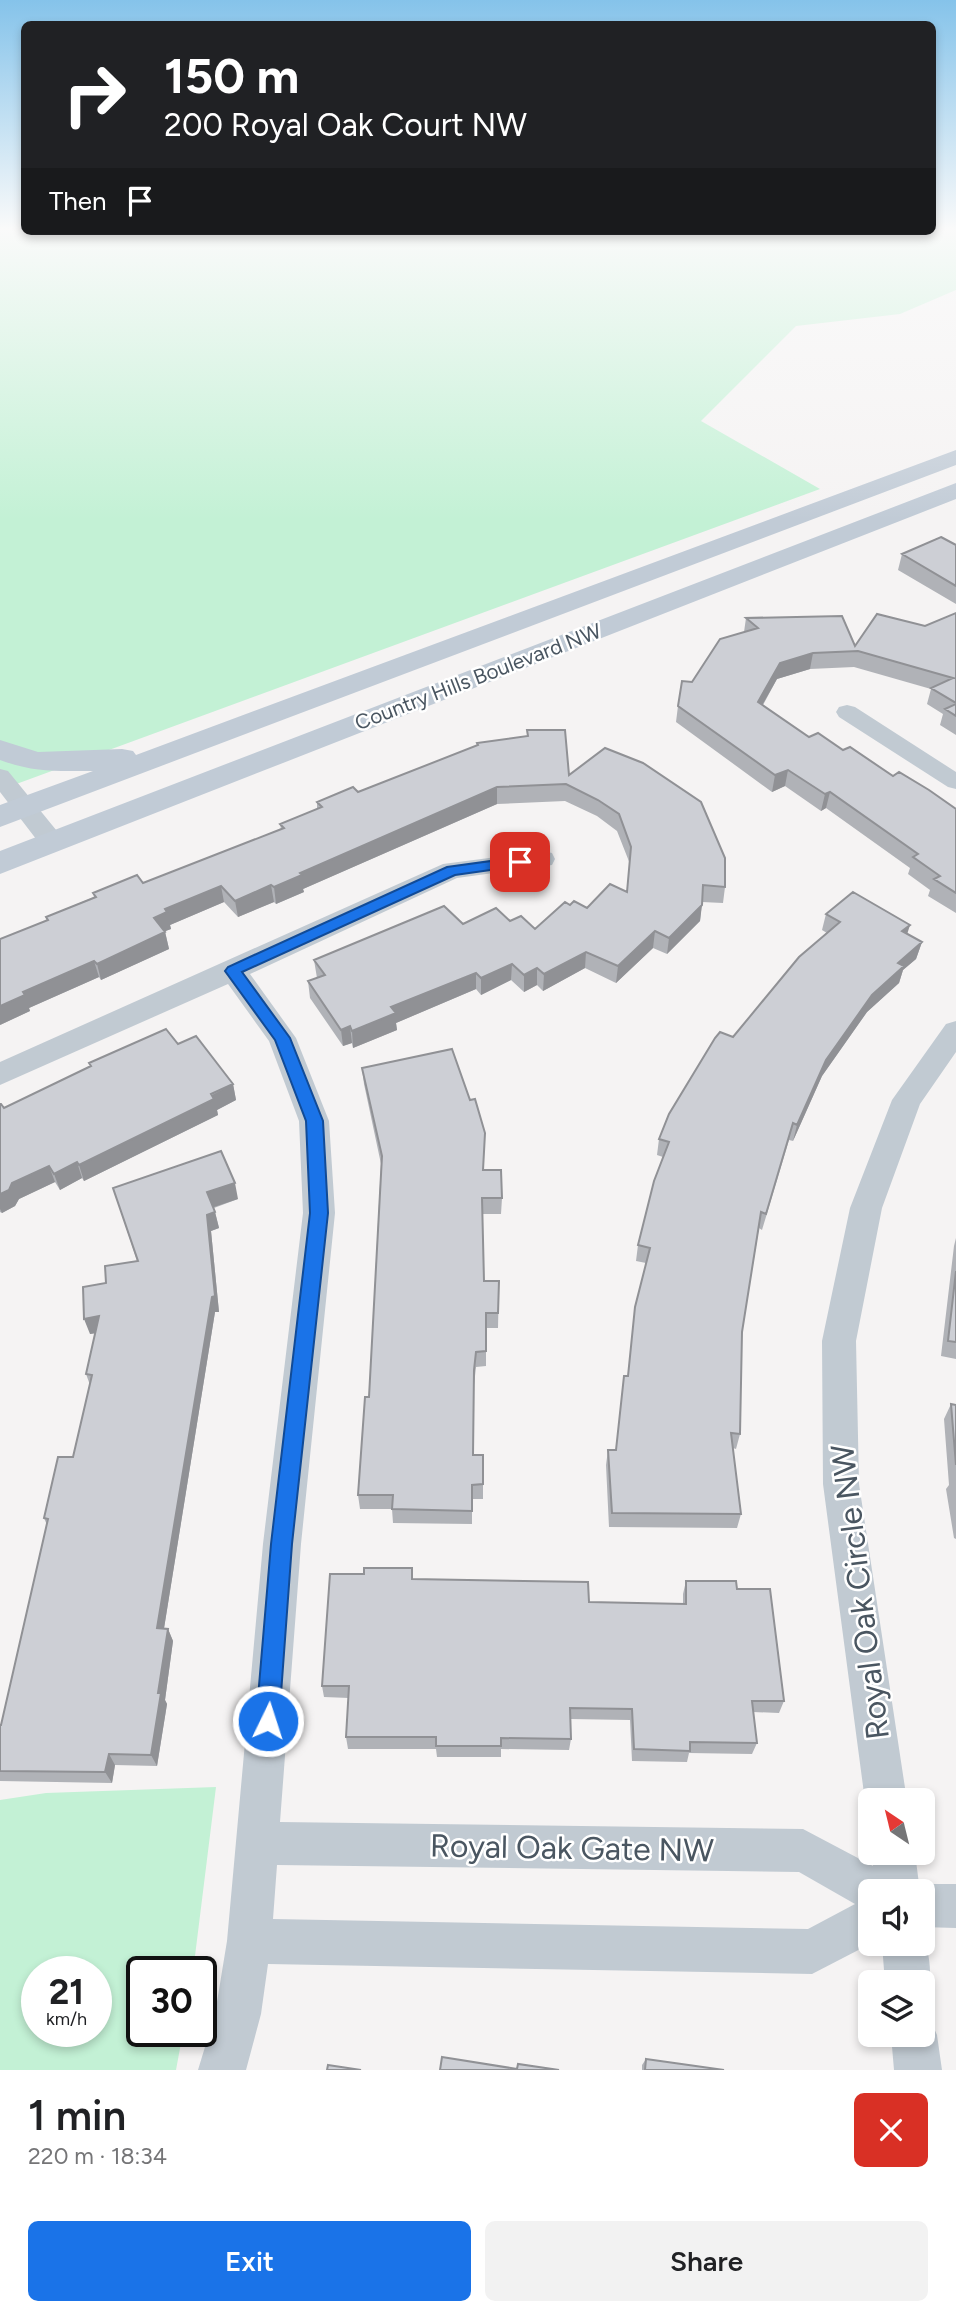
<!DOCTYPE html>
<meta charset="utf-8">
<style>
:root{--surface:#fff;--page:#f2f2f2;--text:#202124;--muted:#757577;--accent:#1a73e8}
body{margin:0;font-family:Figtree,sans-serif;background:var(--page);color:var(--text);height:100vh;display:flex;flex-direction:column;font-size:26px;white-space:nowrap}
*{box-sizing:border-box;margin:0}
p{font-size:23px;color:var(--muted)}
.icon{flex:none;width:38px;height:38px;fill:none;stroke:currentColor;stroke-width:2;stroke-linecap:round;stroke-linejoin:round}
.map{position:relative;height:2070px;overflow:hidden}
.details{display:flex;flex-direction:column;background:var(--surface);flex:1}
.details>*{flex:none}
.top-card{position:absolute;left:21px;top:21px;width:915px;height:214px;border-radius:10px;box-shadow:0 4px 10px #0003;background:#202124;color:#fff;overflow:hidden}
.needle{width:46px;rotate:325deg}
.tools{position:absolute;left:858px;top:1788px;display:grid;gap:14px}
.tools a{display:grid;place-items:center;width:77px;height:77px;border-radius:10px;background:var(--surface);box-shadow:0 4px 10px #0003;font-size:35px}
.speed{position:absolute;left:21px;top:1956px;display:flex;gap:14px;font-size:35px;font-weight:700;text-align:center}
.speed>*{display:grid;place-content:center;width:91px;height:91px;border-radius:50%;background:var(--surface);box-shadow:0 4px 10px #0003;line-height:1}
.speed small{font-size:18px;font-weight:400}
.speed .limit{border:4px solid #111;border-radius:10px;background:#fff;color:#111}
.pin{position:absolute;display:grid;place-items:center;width:60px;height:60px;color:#fff;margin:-30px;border-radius:14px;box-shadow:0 4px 10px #0006}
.me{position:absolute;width:77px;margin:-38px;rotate:4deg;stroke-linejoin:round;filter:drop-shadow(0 0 5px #0008)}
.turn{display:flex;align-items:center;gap:24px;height:147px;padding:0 28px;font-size:32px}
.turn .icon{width:91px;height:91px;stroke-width:2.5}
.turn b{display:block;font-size:49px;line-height:60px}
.then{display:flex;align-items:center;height:66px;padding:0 28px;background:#0003;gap:14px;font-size:26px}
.round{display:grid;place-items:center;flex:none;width:74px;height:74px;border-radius:10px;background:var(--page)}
.head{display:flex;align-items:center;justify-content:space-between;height:119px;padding:0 28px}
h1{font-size:42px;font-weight:600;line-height:52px}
.action{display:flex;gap:14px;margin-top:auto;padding:14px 28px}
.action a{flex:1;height:80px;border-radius:10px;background:var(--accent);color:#fff;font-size:28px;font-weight:600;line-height:80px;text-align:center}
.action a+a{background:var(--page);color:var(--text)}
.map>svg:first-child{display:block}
.green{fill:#c3f1d5;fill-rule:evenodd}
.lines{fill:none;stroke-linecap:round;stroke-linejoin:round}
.street{fill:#c1cad2;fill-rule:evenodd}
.secondary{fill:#c1cbd6;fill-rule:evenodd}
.wall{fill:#b0b2b7}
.shaded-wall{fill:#909195}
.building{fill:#cdcfd5;stroke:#909195;stroke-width:2}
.route{fill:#1a73e8;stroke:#114b97;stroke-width:2}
.labels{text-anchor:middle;stroke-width:5;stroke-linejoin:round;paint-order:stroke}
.far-street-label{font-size:21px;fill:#4a5661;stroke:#fff}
.near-street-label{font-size:32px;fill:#4a5661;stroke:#fff}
</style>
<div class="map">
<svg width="956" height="2070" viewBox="0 0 956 2070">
<rect width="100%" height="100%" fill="#f5f3f3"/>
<path class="green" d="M 0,230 L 956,230 L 956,290 L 900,314 L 796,326 L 701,421 L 820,489 L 0,790 Z
M 216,1787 L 193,1972 L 142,1972 L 142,2032 L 183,2032 L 176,2070 L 0,2070 L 0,1800 L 46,1793 ZM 37,1972 L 96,1972 L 96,2032 L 37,2032 Z"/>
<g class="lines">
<path class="street" d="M 847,705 L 855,707 L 956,772 L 956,789 L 948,787 L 839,717 L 836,712 L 839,707 Z
M 0,769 L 8,771 L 61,836 L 64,842 L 61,848 L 52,850 L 43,848 L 0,792 Z
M 543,851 L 552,853 L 555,859 L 552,865 L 457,878 L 250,974 L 296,1038 L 329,1121 L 335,1213 L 301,1544 L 280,1822 L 803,1829 L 873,1866 L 871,1853 L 915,1853 L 919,1884 L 956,1884 L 956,1928 L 922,1927 L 922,1892 L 870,1892 L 870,1944 L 812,1974 L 268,1964 L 261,2014 L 246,2070 L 198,2070 L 215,2014 L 227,1941 L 263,1544 L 303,1213 L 299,1121 L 269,1041 L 228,984 L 0,1085 L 0,1062 L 443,864 ZM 277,1865 L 799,1872 L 855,1904 L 808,1929 L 273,1919 Z
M 956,1021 L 956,1052 L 920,1104 L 882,1208 L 856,1341 L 859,1484 L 907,1801 L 870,1801 L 870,1813 L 865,1801 L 823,1484 L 822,1341 L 850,1208 L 892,1100 L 946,1024 Z
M 922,1934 C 930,1953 935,1983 922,2000 L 922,1983 L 885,1983 L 882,1944 L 922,1944 Z
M 922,2015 L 930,2019 L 937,2035 L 942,2070 L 894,2070 L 891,2035 L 922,2035 Z"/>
<path class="secondary" d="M 956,450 L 956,465 L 0,827 L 0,805 L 93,771 C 56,771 36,773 0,760 L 0,740 L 38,752 L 122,749 L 133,751 L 136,755 Z
M 956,483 L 956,499 L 0,874 L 0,851 Z"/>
</g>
<path class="wall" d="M 956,545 L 956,604 L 898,570 L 902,554 Z
M 956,613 L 956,735 L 940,725 L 943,714 L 927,704 L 931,689 L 854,667 L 810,669 L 777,679 L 763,705 L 809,737 L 843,750 L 956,809 L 956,913 L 928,896 L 930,890 L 908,874 L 910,868 L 826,808 L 821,811 L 785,786 L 772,792 L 676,722 L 678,706 L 744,632 L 746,618 L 855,646 L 925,626 Z
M 477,743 L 569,775 L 725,887 L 723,903 L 702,902 L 700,921 L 667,954 L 653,948 L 616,983 L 585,968 L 543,991 L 537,985 L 524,992 L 511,980 L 481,995 L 476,989 L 396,1023 L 397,1030 L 353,1048 L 352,1043 L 343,1046 L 310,998 L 308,981 L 317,978 L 314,960 L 463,924 L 510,921 L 535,929 L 570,905 L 587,908 L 627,892 L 630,864 L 617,831 L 597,816 L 565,801 L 497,804 L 303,889 L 304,892 L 276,904 L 274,902 L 238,917 L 224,902 L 170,925 L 171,929 L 165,931 L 169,949 L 101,980 L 99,977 L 29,1008 L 30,1011 L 0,1025 L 47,920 L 46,917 L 94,897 L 93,893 L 143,883 L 281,829 L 280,824 L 317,809 L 317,802 L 358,792 L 477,746 Z
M 826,914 L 907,934 L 922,942 L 916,959 L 903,970 L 899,983 L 867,1012 L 822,1076 L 793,1141 L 789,1140 L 762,1230 L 759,1228 L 742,1332 L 740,1434 L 736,1449 L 733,1448 L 741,1514 L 737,1528 L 609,1527 L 606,1465 L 608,1450 L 616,1450 L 624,1376 L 628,1376 L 635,1307 L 646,1263 L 636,1261 L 638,1245 L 663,1157 L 657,1155 L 659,1139 L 733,1037 L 827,933 L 822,930 Z
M 178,1044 L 233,1084 L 236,1100 L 217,1110 L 218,1115 L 84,1181 L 82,1178 L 60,1190 L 55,1182 L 19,1199 L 15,1206 L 2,1213 L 0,1212 L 0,1104 L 4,1108 L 90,1066 L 89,1063 Z
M 362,1068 L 484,1170 L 502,1198 L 501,1214 L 482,1214 L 484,1281 L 499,1281 L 498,1328 L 486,1328 L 486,1366 L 476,1367 L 474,1385 L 474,1455 L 483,1455 L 483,1499 L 472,1499 L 472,1524 L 393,1523 L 392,1509 L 360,1509 L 358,1495 L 369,1397 L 381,1164 L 364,1084 Z
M 113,1188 L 238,1199 L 214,1208 L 219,1228 L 211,1231 L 219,1312 L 215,1312 L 164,1628 L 168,1629 L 173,1641 L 165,1700 L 167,1704 L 157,1766 L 115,1765 L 112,1783 L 0,1781 L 0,1725 L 1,1725 L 47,1525 L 44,1518 L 73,1457 L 90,1385 L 86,1374 L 95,1333 L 90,1334 L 106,1283 L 137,1261 Z
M 956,1238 L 956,1359 L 941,1356 L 954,1246 Z
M 951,1404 L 956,1405 L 956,1539 L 954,1538 L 946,1489 L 949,1485 L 944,1419 Z
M 413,1579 L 589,1602 L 683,1604 L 683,1594 L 686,1581 L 737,1589 L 784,1701 L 779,1713 L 753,1712 L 757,1743 L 752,1754 L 689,1753 L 687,1762 L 632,1761 L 630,1720 L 570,1719 L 571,1739 L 569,1750 L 501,1749 L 501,1757 L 437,1757 L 436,1749 L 348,1749 L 346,1737 L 349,1698 L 324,1697 L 322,1686 Z
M 646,2059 L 724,2070 L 642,2070 L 642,2065 Z"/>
<path class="shaded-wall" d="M 813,653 L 810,669 L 777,679 L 755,718 L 758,702 L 780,663 Z
M 788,770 L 785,786 L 772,792 L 775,775 Z
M 497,787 L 497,804 L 303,889 L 304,892 L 276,904 L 274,887 L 300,873 Z
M 830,792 L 826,808 L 821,811 L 825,794 Z
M 271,885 L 274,902 L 238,917 L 235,901 Z
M 221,886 L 224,902 L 170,925 L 171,929 L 158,934 L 154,918 L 165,909 Z
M 702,905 L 700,921 L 667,954 L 669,938 Z
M 910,925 L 905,941 L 902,931 Z
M 655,931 L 653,948 L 616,983 L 618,966 Z
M 165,932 L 169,949 L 101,980 L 97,964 Z
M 922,942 L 916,959 L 903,970 L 899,983 L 867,1012 L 822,1076 L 793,1141 L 797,1125 L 826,1060 L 872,995 L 898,963 Z
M 586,952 L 585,968 L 543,991 L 544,974 Z
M 94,961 L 99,977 L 29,1008 L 30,1011 L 0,1025 L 0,1006 L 23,992 Z
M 512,964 L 511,980 L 481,995 L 481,978 Z
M 537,968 L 537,985 L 524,992 L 524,975 Z
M 476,973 L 476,989 L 396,1023 L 397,1030 L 353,1048 L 352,1031 L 391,1007 Z
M 350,1026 L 352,1043 L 343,1046 L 341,1030 Z
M 233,1084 L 236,1100 L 217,1110 L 218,1115 L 84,1181 L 79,1165 Z
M 77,1162 L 82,1178 L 60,1190 L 54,1174 Z
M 49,1166 L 55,1182 L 19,1199 L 15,1206 L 2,1213 L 0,1209 L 0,1194 L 12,1183 Z
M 235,1183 L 238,1199 L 211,1208 L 207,1192 Z
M 215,1212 L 219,1228 L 211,1231 L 219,1312 L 215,1312 L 162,1641 L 157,1628 L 212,1297 L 207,1215 Z
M 99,1316 L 104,1332 L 90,1334 L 84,1319 Z
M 168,1629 L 173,1641 L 165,1700 L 167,1704 L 157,1766 L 151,1755 L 158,1693 Z
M 109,1754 L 115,1765 L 112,1783 L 105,1772 Z"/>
<path class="building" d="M 941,537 L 956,545 L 956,586 L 902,554 Z
M 956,613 L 956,703 L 931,688 L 953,678 L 858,651 L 813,653 L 780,663 L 758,702 L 809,737 L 818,733 L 843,750 L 850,747 L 893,776 L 899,772 L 929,790 L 956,809 L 956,893 L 934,879 L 940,876 L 913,857 L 918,854 L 830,792 L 825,794 L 788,770 L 775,775 L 678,706 L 682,681 L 692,682 L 720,639 L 758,628 L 746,618 L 842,616 L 855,646 L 877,614 L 925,626 Z
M 956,704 L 956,716 L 945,709 Z
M 527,730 L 565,730 L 569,775 L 605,748 L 643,763 L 701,802 L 725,858 L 725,887 L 703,885 L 702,905 L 669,938 L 655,931 L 618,966 L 586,952 L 544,974 L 537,968 L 524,975 L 512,964 L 481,978 L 476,973 L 391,1007 L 396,1013 L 352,1031 L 350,1026 L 341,1030 L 308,981 L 325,975 L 314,960 L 444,906 L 463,924 L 496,908 L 510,921 L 521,916 L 535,929 L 565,902 L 570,905 L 574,901 L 587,908 L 610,884 L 627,892 L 631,847 L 619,814 L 598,800 L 566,784 L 497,787 L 300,873 L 302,875 L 274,887 L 271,885 L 235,901 L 221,886 L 165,909 L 167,912 L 154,918 L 165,932 L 97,964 L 94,961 L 23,992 L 25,995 L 0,1006 L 0,939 L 48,920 L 46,917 L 96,897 L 93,893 L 137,875 L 143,883 L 284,828 L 280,824 L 322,807 L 317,802 L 353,787 L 358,792 L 478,745 L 477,743 L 528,736 Z
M 853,892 L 910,925 L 902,931 L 922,942 L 898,963 L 904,966 L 872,995 L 826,1060 L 797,1125 L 793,1123 L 766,1214 L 761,1212 L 742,1332 L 740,1434 L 731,1433 L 741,1514 L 612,1513 L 608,1450 L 616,1450 L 624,1376 L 628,1376 L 635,1307 L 650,1248 L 638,1245 L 654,1181 L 669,1142 L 659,1139 L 669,1114 L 715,1038 L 720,1032 L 733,1037 L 799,957 L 840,922 L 826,914 Z
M 166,1029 L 178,1044 L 196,1036 L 233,1084 L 211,1094 L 214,1099 L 79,1165 L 77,1162 L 54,1174 L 49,1166 L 12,1183 L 9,1190 L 0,1194 L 0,1104 L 1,1104 L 4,1108 L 91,1066 L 89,1063 Z
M 452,1049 L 470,1100 L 475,1099 L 485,1133 L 483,1170 L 501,1170 L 502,1198 L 482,1198 L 484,1281 L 499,1281 L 498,1313 L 486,1313 L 486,1351 L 476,1352 L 474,1370 L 473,1455 L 483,1455 L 483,1484 L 472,1485 L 472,1511 L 392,1509 L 393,1495 L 358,1495 L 365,1397 L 369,1397 L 382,1156 L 362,1068 Z
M 221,1151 L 235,1183 L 207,1192 L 215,1212 L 207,1215 L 215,1296 L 212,1297 L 157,1628 L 168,1629 L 158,1693 L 161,1693 L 151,1755 L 109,1754 L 105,1772 L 0,1771 L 0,1725 L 1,1725 L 48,1519 L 44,1518 L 58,1457 L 73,1457 L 92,1375 L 86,1374 L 99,1316 L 84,1319 L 83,1287 L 106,1283 L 105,1266 L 138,1261 L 113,1188 Z
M 956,1271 L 956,1342 L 948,1341 Z
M 951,1404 L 956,1405 L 956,1465 Z
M 364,1568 L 412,1568 L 412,1579 L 588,1582 L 589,1602 L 686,1604 L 686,1581 L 736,1581 L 737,1589 L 770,1589 L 784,1701 L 752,1701 L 757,1743 L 690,1742 L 690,1751 L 634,1749 L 632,1709 L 570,1708 L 571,1739 L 501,1738 L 501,1746 L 436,1746 L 436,1737 L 346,1737 L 349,1686 L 322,1686 L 330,1574 L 364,1574 Z
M 442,2057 L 517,2069 L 518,2064 L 559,2070 L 440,2070 Z
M 646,2059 L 724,2070 L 645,2070 Z
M 328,2065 L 361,2070 L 327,2070 Z"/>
<linearGradient id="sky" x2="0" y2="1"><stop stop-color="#85c3ea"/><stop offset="0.44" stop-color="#fafafa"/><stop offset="1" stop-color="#fafafa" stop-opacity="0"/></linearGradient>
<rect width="956" height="520" fill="url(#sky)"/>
<path class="route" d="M 520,857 L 527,862 L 525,865 L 455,875 L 242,972 L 290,1038 L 323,1121 L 328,1213 L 292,1544 L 279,1721 L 276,1729 L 268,1732 L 259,1729 L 256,1721 L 271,1544 L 310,1213 L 306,1121 L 275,1040 L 225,971 L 228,967 L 447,867 Z"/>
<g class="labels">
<g class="far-street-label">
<text transform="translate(478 677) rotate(-21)" y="7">Country Hills Boulevard NW</text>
</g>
<g class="near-street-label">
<text transform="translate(860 1592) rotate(-97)" y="11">Royal Oak Circle NW</text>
<text transform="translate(572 1848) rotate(1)" y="11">Royal Oak Gate NW</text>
</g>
</g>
</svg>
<div class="tools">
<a><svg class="needle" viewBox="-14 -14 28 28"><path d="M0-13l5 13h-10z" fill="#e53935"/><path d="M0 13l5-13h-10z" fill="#757577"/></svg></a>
<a><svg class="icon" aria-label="sound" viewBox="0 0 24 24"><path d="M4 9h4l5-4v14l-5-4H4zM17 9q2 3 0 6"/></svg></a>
<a><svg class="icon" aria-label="layers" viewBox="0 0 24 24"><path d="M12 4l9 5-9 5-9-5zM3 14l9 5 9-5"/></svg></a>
</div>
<div class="speed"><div>21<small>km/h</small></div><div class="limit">30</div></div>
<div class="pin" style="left:520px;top:862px;background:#d93025"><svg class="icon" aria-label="arrive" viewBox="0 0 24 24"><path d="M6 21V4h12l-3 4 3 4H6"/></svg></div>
<svg class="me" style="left:268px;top:1721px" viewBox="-20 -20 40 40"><circle r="17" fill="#1a73e8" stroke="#fff" stroke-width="3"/><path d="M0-11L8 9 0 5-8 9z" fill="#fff"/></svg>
<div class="top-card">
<div class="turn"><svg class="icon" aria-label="right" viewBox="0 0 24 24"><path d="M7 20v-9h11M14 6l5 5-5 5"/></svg><div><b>150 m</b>200 Royal Oak Court NW</div></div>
<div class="then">Then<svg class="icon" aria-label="arrive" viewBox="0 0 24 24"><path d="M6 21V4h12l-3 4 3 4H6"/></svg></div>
</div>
</div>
<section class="details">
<div class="head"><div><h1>1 min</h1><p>220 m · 18:34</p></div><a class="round" style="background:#d93025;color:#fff"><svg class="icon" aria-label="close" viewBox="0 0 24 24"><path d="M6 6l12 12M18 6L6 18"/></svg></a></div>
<div class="action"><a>Exit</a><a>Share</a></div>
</section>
